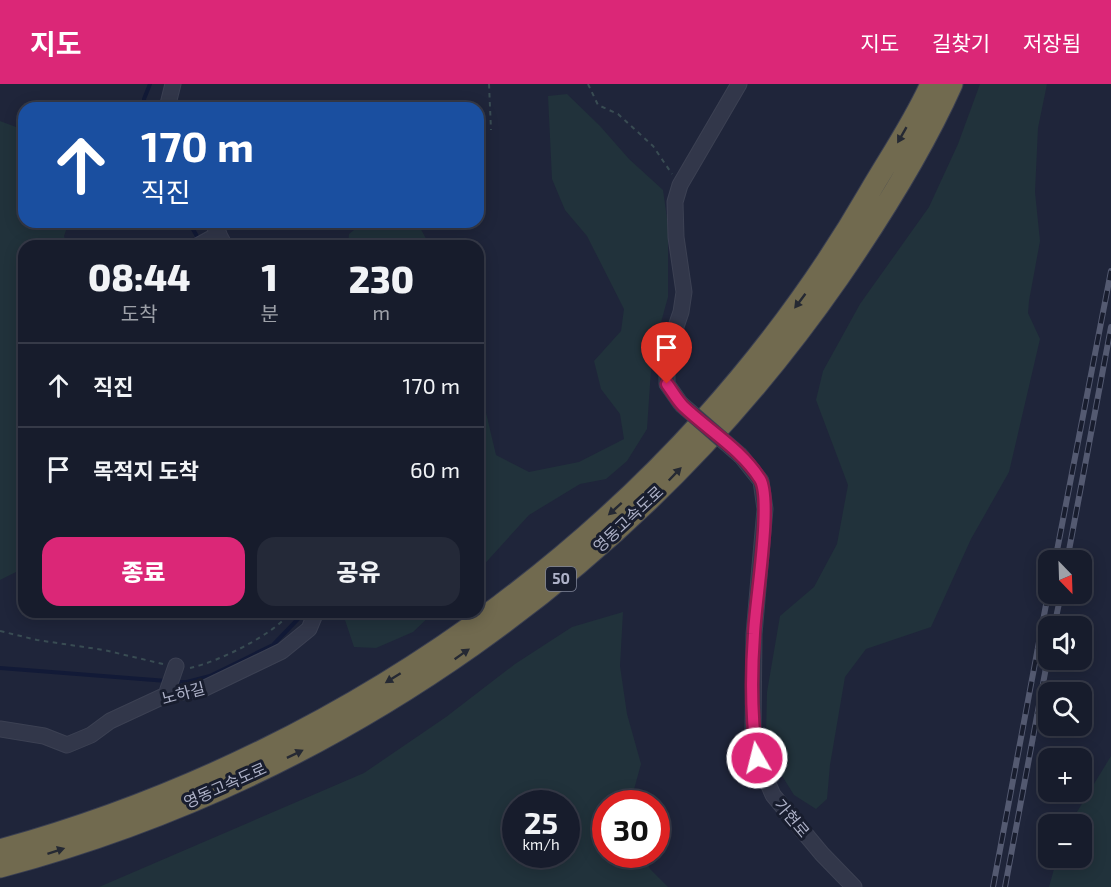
<!DOCTYPE html>
<html lang="ko">
<meta charset="utf-8">
<style>
:root{--surface:#171c2c;--page:#242938;--text:#f1f3f6;--muted:#9ea1a9;--line:#363a48;--accent:#db2777}
body{margin:0;font-family:"Exo 2","Noto Sans KR",sans-serif;background:var(--page);color:var(--text);height:100vh;display:flex;flex-direction:column;font-size:22px;white-space:nowrap}
*{box-sizing:border-box;margin:0}
p{font-size:20px;color:var(--muted)}
.icon{flex:none;width:33px;height:33px;fill:none;stroke:currentColor;stroke-width:2;stroke-linecap:round;stroke-linejoin:round}
.map{position:relative;flex:1;overflow:hidden}
.drawer{position:absolute;left:18px;top:156px;width:466px;height:378px;display:flex;flex-direction:column;background:var(--surface);border-radius:18px;box-shadow:0 3px 15px #0003,0 0 0 2px var(--line)}
.drawer>*{flex:none}
.banner{position:absolute;left:18px;top:18px;width:466px;height:126px;border-radius:18px;box-shadow:0 3px 15px #0003,0 0 0 2px var(--line);background:#1a4fa0;color:#fff;overflow:hidden}
.needle{width:39px;rotate:157deg}
.buttons{position:absolute;left:1038px;top:466px;display:grid;gap:12px}
.buttons a{display:grid;place-items:center;width:54px;height:54px;border-radius:12px;background:var(--surface);box-shadow:0 3px 15px #0003,0 0 0 2px var(--line);font-size:30px}
.speed{position:absolute;left:502px;top:706px;display:flex;gap:12px;font-size:30px;font-weight:700;text-align:center}
.speed>*{display:grid;place-content:center;width:78px;height:78px;border-radius:50%;background:var(--surface);box-shadow:0 3px 15px #0003,0 0 0 2px var(--line);line-height:1}
.speed small{font-size:15px;font-weight:400}
.speed .limit{border:9px solid #d22;background:#fff;color:#111}
.pin{position:absolute;display:grid;place-items:center;width:51px;height:51px;color:#fff;margin:-62px -26px;border-radius:50% 50% 50% 0;rotate:-45deg;box-shadow:0 0 6px #0007}
.pin .icon{rotate:45deg}
.me{position:absolute;width:66px;margin:-33px;rotate:352deg;stroke-linejoin:round;filter:drop-shadow(0 0 4px #0008)}
.turn{display:flex;align-items:center;gap:21px;height:126px;padding:0 24px;font-size:27px}
.turn .icon{width:78px;height:78px;stroke-width:2.5}
.turn b{display:block;font-size:42px;line-height:51px}
.eta{display:flex;justify-content:space-evenly;align-items:center;height:102px;text-align:center}
.eta b{font-size:36px;font-weight:800;line-height:42px}
.action{display:flex;gap:12px;margin-top:auto;padding:12px 24px}
.action a{flex:1;height:69px;border-radius:18px;background:var(--accent);color:#fff;font-size:24px;font-weight:800;line-height:69px;text-align:center}
.action a+a{background:var(--page);color:var(--text)}
ul{padding:0;list-style:none}
li{display:flex;align-items:center;gap:18px;height:84px;padding:0 24px;border-top:2px solid var(--line)}
li div{flex:1}
li b{display:block;font-size:22px}
li em{font-style:normal}
header{display:flex;align-items:center;gap:36px;box-sizing:border-box;height:84px;padding:0 30px;background:var(--accent);color:#fff}
header strong{font-size:28px}
nav{display:flex;gap:33px;margin-inline-start:auto;font-size:21px}
.map>svg:first-child{display:block}
.green{fill:#21323b;fill-rule:evenodd}
.lines{fill:none;stroke-linecap:round;stroke-linejoin:round}
.stream{stroke:#121a37;stroke-width:4}
.minor-casing{stroke:#3c4153;stroke-width:17}
.highway-casing{stroke:#3a3f51;stroke-width:23}
.path{stroke:#394c53;stroke-width:2;stroke-dasharray:4.5 4.5;stroke-linecap:butt}
.minor{stroke:#32374a;stroke-width:15}
.highway{stroke:#716a4f;stroke-width:21}
.rail-casing{stroke:#545a71;stroke-width:6}
.rail{stroke:#181d2e;stroke-width:4;stroke-dasharray:11;stroke-linecap:butt}
.minor-bridge-casing{stroke:#3c4153;stroke-width:17;stroke-linecap:butt}
.minor-bridge{stroke:#32374a;stroke-width:15}
.oneway{fill:#252933}
.route-casing{stroke:#8e194d;stroke-width:15}
.route{stroke:#db2777;stroke-width:10}
.labels{text-anchor:middle;stroke-width:6;stroke-linejoin:round;paint-order:stroke}
.shield{fill:#181d2e;stroke:#808599;stroke-width:1.5}
.shield-label{font-size:15px;font-weight:bold;fill:#adb1c7}
.street-label{font-size:16px;fill:#adb1c7;stroke:#181d2e}
</style>
<header>
<strong>지도</strong>
<nav><a>지도</a><a>길찾기</a><a>저장됨</a></nav>
</header>
<div class="map">
<svg width="1111" height="803" viewBox="0 0 1111 803">
<rect width="100%" height="100%" fill="#1f253a"/>
<path class="green" d="M 980,0 L 1047,0 L 1038,44 L 1035,108 L 1040,157 L 1029,217 L 1028,229 L 1040,255 L 1009,388 L 971,455 L 931,543 L 866,565 L 845,593 L 830,681 L 827,715 L 816,725 L 794,711 L 779,687 L 766,651 L 767,608 L 780,532 L 814,503 L 837,460 L 848,401 L 816,316 L 823,287 L 860,220 L 929,123 L 958,60 Z
M 567,10 L 600,42 L 629,75 L 663,106 L 668,141 L 668,213 L 652,271 L 647,345 L 627,377 L 606,395 L 580,400 L 529,431 L 479,486 L 479,299 L 496,371 L 529,388 L 579,378 L 624,355 L 620,330 L 601,305 L 594,277 L 621,247 L 624,225 L 587,152 L 565,126 L 552,95 L 548,12 Z
M 0,37 L 24,46 L 24,138 L 69,138 L 64,152 L 67,162 L 24,162 L 24,484 L 0,496 Z
M 364,138 L 417,138 L 430,162 L 348,162 L 349,150 Z
M 348,528 L 434,528 L 413,548 L 376,564 L 354,563 L 345,536 Z
M 623,528 L 620,582 L 627,630 L 641,680 L 630,720 L 606,720 L 606,771 L 645,771 L 650,785 L 668,803 L 99,803 L 364,689 L 446,633 L 515,580 L 572,543 ZM 516,720 L 567,720 L 567,771 L 516,771 Z
M 1111,672 L 1111,803 L 1049,803 L 1057,774 L 1082,774 L 1082,741 L 1069,741 Z"/>
<g class="lines">
<path class="stream" d="M 145,24 L 144,15 L 150,0
M 189,138 L 199,156
M 0,584 L 167,597
M 174,598 L 187,598 L 210,592 L 273,561 L 298,535 L 301,528"/>
<g class="minor-casing">
<path id="minor" d="M 167,24 L 173,0
M 212,138 L 225,162
M 197,162 L 219,150
M 681,320 L 667,300 L 667,269 L 681,228 L 684,208 L 676,153 L 675,118 L 680,101 L 739,0
M 741,372 L 761,397 L 765,425 L 754,550 L 753,645 L 757,674 L 773,711 L 822,770 L 854,803
M 166,611 L 176,582
M 0,645 L 44,652 L 67,661 L 91,651 L 110,637 L 166,611 L 205,604 L 282,567 L 309,545 L 316,528"/>
</g>
<g class="highway-casing">
<path id="highway" d="M 0,766 C 359,667 682,433 869,109 C 890,73 914,38 931,0
M 0,783 C 339,693 640,480 839,193 C 881,132 922,67 952,0"/>
</g>
<path class="path" d="M 489,0 L 491,46
M 588,0 L 598,21 L 618,30 L 653,62 L 672,90
M 0,547 L 37,556 L 104,566 L 163,580
M 190,584 C 218,578 273,551 291,528"/>
<use href="#minor" class="minor"/>
<use href="#highway" class="highway"/>
<g class="rail-casing">
<path id="rail" d="M 1055,477 L 1111,187
M 1067,477 L 1111,243
M 1054,543 L 1061,510
M 993,803 L 1048,510
M 1005,803 L 1048,573"/>
</g>
<use href="#rail" class="rail"/>
<g class="minor-bridge-casing">
<path id="minor-bridge" d="M 681,320 L 741,372"/>
</g>
<use href="#minor-bridge" class="minor-bridge"/>
</g>
<defs><path id="oneway-solid" d="M-6-.8H1V-3.2L6.5 0L1 3.2V.8H-6Z" transform="scale(1.5)"/></defs>
<g class="oneway">
<use href="#oneway-solid" transform="translate(902 51) rotate(120)"/>
<use href="#oneway-solid" transform="translate(800 217) rotate(127)"/>
<use href="#oneway-solid" transform="translate(675 390) rotate(-46)"/>
<use href="#oneway-solid" transform="translate(615 425) rotate(138)"/>
<use href="#oneway-solid" transform="translate(462 570) rotate(-35)"/>
<use href="#oneway-solid" transform="translate(393 594) rotate(148)"/>
<use href="#oneway-solid" transform="translate(295 670) rotate(-26)"/>
<use href="#oneway-solid" transform="translate(56 767) rotate(-18)"/>
</g>
<g class="lines">
<g class="route-casing">
<path id="route" d="M 667,300 C 672,307 677,316 683,322 C 708,346 741,365 760,395 C 773,416 755,520 754,550 C 751,591 751,633 757,674"/>
</g>
<use href="#route" class="route"/>
</g>
<g class="labels">
<rect class="shield" x="546" y="483" width="30" height="24" rx="4.5"/>
<g class="shield-label">
<text x="561" y="500">50</text>
</g>
<g class="street-label">
<text transform="translate(628 435) rotate(-43)" y="6">영동고속도로</text>
<text transform="translate(183 609) rotate(-15)" y="6">노하길</text>
<text transform="translate(225 701) rotate(-24)" y="6">영동고속도로</text>
<text transform="translate(792 734) rotate(50)" y="6">가현로</text>
</g>
</g>
</svg>
<div class="buttons">
<a><svg class="needle" viewBox="-14 -14 28 28"><path d="M0-13l5 13h-10z" fill="#e53935"/><path d="M0 13l5-13h-10z" fill="#9ea1a9"/></svg></a>
<a><svg class="icon" aria-label="sound" viewBox="0 0 24 24"><path d="M4 9h4l5-4v14l-5-4H4zM17 9q2 3 0 6"/></svg></a>
<a><svg class="icon" aria-label="search" viewBox="0 0 24 24"><circle cx="10" cy="10" r="6"/><path d="M15 15l6 6"/></svg></a>
<a>+</a>
<a>−</a>
</div>
<div class="speed"><div>25<small>km/h</small></div><div class="limit">30</div></div>
<div class="pin" style="left:667px;top:300px;background:#d93025"><svg class="icon" aria-label="arrive" viewBox="0 0 24 24"><path d="M6 21V4h12l-3 4 3 4H6"/></svg></div>
<svg class="me" style="left:757px;top:674px" viewBox="-20 -20 40 40"><circle r="17" fill="#db2777" stroke="#fff" stroke-width="3"/><path d="M0-11L8 9 0 5-8 9z" fill="#fff"/></svg>
<div class="banner">
<div class="turn"><svg class="icon" aria-label="ahead" viewBox="0 0 24 24"><path d="M12 20V5M6 11l6-6 6 6"/></svg><div><b>170 m</b>직진</div></div>
</div>
<section class="drawer">
<div class="eta">
<div><b>08:44</b><p>도착</p></div>
<div><b>1</b><p>분</p></div>
<div><b>230</b><p>m</p></div>
</div>
<ul>
<li><svg class="icon" aria-label="ahead" viewBox="0 0 24 24"><path d="M12 20V5M6 11l6-6 6 6"/></svg><div><b>직진</b></div><em>170 m</em></li>
<li><svg class="icon" aria-label="arrive" viewBox="0 0 24 24"><path d="M6 21V4h12l-3 4 3 4H6"/></svg><div><b>목적지 도착</b></div><em>60 m</em></li>
</ul>
<div class="action"><a>종료</a><a>공유</a></div>
</section>
</div>
